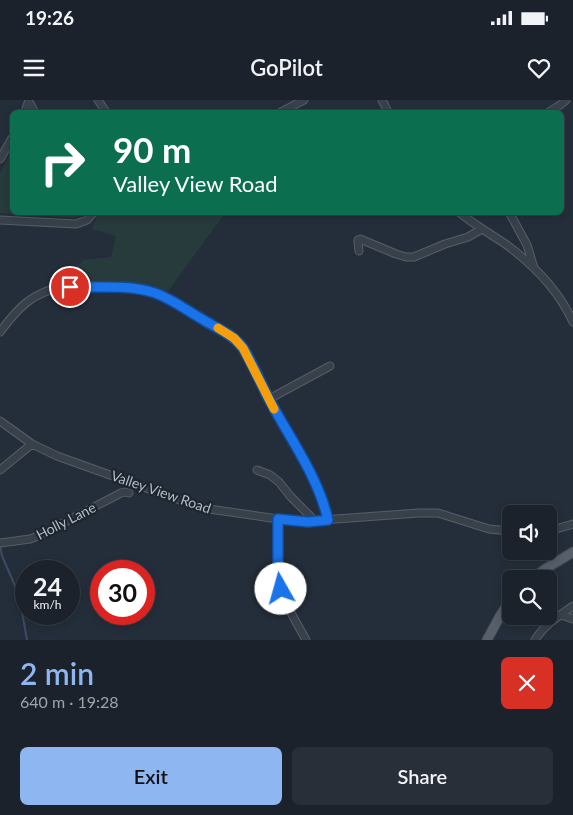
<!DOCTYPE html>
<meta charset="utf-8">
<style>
:root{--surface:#1b222c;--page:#282f38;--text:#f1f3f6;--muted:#a0a4a9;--line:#393f48;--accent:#8eb6f0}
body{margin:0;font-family:Lato,sans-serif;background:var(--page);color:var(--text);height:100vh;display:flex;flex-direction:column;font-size:19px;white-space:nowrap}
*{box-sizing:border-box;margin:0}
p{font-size:16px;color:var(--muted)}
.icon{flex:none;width:28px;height:28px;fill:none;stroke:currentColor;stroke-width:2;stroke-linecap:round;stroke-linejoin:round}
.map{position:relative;height:540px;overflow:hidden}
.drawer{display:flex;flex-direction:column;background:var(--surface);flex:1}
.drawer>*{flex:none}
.banner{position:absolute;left:10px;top:10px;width:554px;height:105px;border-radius:8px;box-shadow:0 2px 8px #0003,0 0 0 1px var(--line);background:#0b6e4f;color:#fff;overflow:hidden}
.controls{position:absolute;left:502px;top:405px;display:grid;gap:10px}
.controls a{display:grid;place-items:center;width:55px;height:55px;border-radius:8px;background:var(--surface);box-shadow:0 2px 8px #0003,0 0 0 1px var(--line);font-size:25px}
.speed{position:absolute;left:15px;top:460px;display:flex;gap:10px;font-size:25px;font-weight:700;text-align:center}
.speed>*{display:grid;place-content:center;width:65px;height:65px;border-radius:50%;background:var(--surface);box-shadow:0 2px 8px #0003,0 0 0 1px var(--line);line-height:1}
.speed small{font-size:12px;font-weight:400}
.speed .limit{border:8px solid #d22;background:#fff;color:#111}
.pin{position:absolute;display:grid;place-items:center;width:42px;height:42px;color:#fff;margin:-21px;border:2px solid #fff;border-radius:50%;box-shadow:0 1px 5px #0007}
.me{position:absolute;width:55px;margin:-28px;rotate:353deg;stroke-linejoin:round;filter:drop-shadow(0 0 4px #0008)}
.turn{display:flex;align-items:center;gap:18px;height:105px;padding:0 20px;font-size:22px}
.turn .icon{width:65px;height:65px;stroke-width:2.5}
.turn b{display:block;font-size:35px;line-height:42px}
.round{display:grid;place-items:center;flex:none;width:52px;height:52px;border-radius:8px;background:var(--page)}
.overview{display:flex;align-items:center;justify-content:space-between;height:85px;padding:0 20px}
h1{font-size:30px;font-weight:600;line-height:38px;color:var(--accent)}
.cta{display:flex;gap:10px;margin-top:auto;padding:10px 20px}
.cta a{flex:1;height:58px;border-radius:8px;background:var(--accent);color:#111;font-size:20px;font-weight:600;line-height:58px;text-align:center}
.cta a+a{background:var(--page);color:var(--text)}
.status{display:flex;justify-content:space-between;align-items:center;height:35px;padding:0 25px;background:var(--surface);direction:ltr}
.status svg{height:14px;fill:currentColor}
header{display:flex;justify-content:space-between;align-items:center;height:65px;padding:0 20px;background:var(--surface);font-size:22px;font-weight:600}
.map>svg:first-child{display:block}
.green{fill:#273b3c}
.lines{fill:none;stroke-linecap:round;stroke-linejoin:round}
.stream{stroke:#3b4c62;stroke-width:2}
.minor-casing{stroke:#565e68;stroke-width:9}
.major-casing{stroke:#414953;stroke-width:11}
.minor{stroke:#38404a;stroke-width:7}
.major{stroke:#565f6a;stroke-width:9}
.route-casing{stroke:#114b97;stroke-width:12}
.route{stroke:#1a73e8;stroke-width:9}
.slow{stroke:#f59e0b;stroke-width:9}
.labels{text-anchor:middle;stroke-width:4.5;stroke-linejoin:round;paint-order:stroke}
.street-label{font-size:14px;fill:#b3bbc6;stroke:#1d252f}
</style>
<div class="status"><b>19:26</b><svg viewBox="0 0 49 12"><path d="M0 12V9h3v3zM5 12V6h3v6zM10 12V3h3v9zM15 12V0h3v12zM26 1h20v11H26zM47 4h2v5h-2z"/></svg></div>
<header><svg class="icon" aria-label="menu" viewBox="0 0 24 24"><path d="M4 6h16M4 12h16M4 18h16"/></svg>GoPilot<svg class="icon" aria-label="heart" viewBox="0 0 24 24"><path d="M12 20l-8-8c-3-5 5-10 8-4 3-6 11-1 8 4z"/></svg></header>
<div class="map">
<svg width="573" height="540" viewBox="0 0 573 540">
<rect width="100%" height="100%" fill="#242e3a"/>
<path class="green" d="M 12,50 L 12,112 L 84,113 L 75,118 L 0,113 L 0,73 Z
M 98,113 L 225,113 L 168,191 L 62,181 L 83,160 L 111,157 L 116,136 L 92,129 Z"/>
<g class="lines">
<path class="stream" d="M 0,445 L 2,456 L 19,495 L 27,540"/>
<g class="minor-casing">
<path id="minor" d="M 98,0 L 106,12
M 382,0 L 388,12
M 29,2 L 35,12
M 25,12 L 29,0
M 281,12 L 304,0
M 549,12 L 560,5 L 566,0
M 0,59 L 12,38
M 459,112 C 473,124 489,133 504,143 C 533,164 558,189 573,222
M 509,112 L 527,145 L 534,168
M 0,120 L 76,124 L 87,120 L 94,112
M 359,151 L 358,143 L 358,140 L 360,139 L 396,154 L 406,157 L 414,157 L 445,144 L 468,137 L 482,129
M 0,232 C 17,209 33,191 64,187 C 74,186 84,188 94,188 C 117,188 141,186 162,196 C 175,202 187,210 199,217 C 214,226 232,233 243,248 C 253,264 260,282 269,299 C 290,339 317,376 328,420
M 269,299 L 330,266
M 0,321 L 32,344 L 57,356 L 202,408 L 278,419 L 308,421 L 419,413 L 438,413 L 489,429 L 511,431
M 0,370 L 32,344
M 257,370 L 270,375 L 279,382 L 291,397 L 315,421
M 278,419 C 278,443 275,471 283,494 C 288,510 298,525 306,540
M 549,431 L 573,424
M 0,443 L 30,439 L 38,436 L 121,393 L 125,392 L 129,393
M 561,515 L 573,519
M 535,540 C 544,525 559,516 573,506"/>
</g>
<g class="major-casing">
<path id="major" d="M 532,479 L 545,469 L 573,452
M 487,540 L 500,516 L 511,499"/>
</g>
<use href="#minor" class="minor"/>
<use href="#major" class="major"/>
</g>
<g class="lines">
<g class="route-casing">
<path id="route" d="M 70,187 C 98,188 128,184 155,193 C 172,199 186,210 202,219 C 216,228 233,234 243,248 C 253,264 260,282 269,299 C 290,339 318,376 328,420 L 308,422 L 278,419 L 278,465 L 281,489"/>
</g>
<use href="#route" class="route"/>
<path class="slow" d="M 218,228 L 234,238 L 243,248 L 274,309"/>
</g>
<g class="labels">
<g class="street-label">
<text transform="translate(161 392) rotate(19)" y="5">Valley View Road</text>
<text transform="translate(66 421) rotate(-27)" y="5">Holly Lane</text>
</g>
</g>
</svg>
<div class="controls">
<a><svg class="icon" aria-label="sound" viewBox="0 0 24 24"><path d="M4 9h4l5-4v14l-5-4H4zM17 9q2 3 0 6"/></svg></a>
<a><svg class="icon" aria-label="search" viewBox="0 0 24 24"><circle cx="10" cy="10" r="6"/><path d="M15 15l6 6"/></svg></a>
</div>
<div class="speed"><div>24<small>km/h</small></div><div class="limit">30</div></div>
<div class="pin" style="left:70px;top:187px;background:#d93025"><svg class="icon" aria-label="arrive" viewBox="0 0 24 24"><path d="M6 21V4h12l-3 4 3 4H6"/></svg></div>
<svg class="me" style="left:281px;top:489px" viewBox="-20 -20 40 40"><circle r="19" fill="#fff"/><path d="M0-13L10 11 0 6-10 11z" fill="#1a73e8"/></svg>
<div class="banner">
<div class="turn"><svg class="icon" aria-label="right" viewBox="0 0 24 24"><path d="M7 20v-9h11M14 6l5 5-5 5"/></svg><div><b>90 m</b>Valley View Road</div></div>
</div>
</div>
<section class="drawer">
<div class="overview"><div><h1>2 min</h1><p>640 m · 19:28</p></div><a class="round" style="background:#d93025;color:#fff"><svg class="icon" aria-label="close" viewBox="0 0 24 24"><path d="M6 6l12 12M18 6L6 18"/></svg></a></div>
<div class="cta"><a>Exit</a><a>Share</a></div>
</section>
